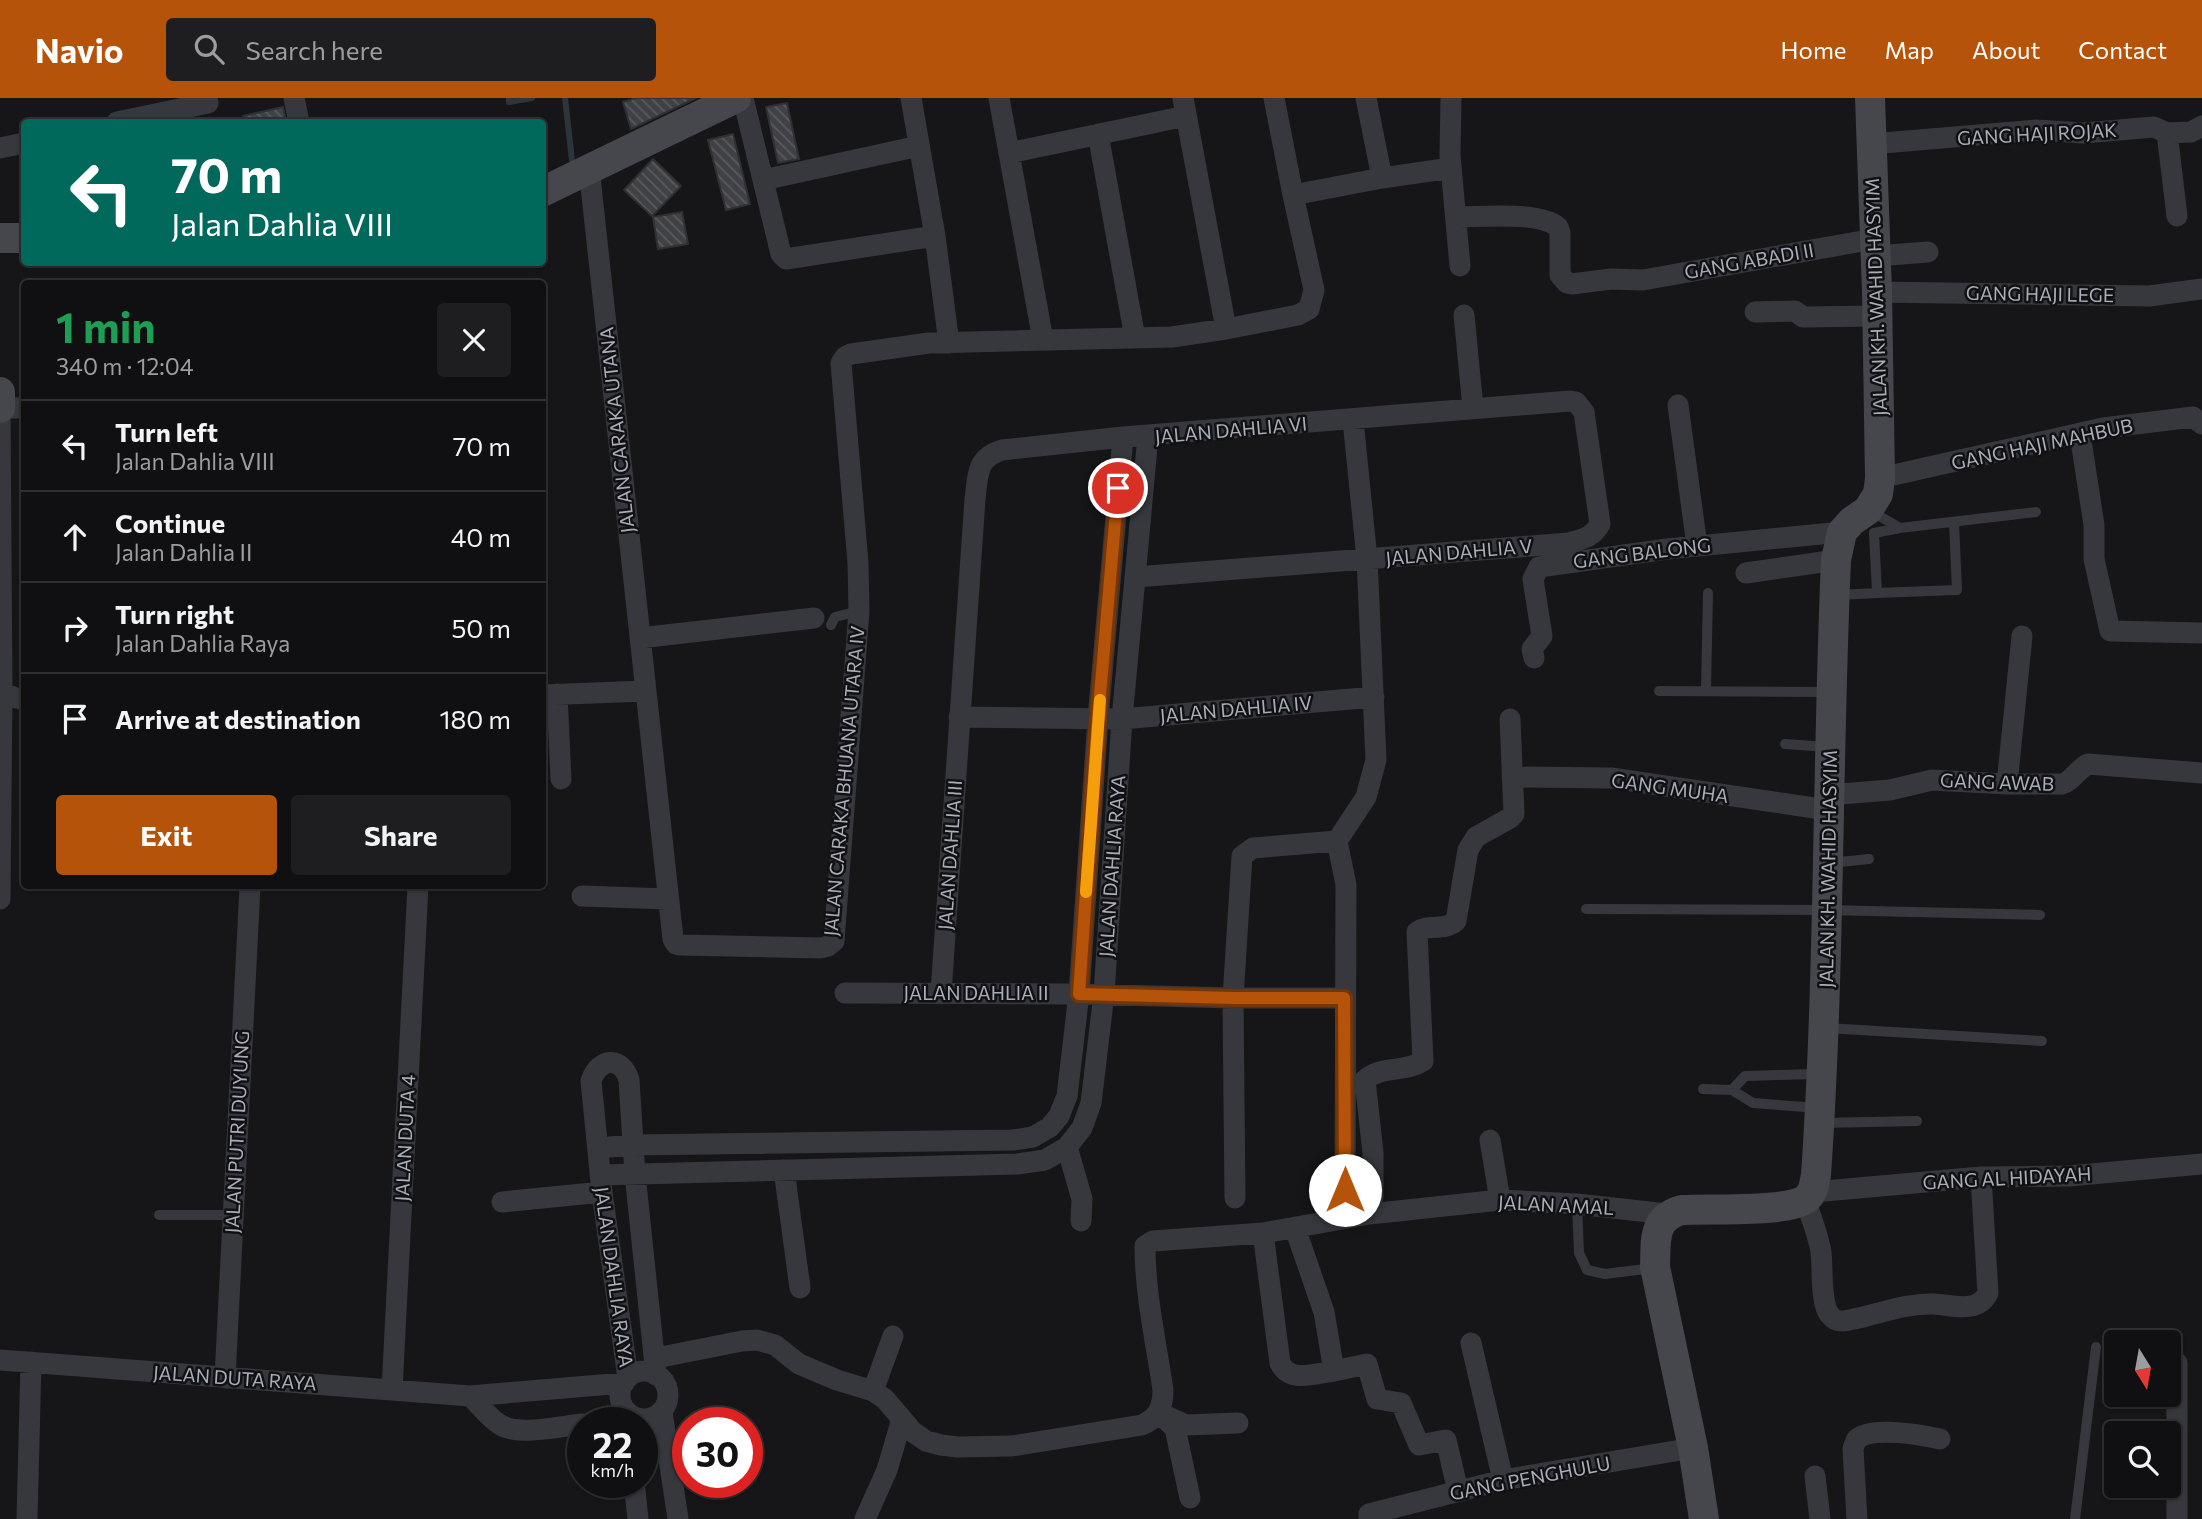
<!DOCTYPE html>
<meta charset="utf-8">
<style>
:root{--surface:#101012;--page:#1e1e20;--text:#f1f3f6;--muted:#9c9d9f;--line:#303032;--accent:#b45309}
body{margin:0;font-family:Commissioner,sans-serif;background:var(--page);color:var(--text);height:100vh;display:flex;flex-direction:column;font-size:26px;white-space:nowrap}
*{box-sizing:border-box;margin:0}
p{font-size:23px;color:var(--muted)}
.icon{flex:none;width:38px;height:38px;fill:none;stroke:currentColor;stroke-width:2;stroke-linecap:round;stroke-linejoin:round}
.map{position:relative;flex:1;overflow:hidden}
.details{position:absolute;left:21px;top:182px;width:525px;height:609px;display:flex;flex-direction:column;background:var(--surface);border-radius:7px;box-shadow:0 2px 5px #0004,0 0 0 2px var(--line)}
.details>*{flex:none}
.banner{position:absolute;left:21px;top:21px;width:525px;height:147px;border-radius:7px;box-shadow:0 2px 5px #0004,0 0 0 2px var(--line);background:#00695c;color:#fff;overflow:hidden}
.needle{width:46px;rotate:169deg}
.buttons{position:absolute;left:2104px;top:1232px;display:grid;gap:14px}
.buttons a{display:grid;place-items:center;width:77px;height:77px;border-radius:7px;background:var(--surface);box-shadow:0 2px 5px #0004,0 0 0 2px var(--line);font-size:35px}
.speed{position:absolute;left:567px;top:1309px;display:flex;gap:14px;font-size:35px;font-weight:700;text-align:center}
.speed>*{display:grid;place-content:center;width:91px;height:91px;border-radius:50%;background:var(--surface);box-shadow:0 2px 5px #0004,0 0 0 2px var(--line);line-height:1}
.speed small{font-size:18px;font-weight:400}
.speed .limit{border:10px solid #d22;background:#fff;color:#111}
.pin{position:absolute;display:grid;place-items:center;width:60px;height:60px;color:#fff;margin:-30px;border:4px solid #fff;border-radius:50%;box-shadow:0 2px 7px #0007}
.me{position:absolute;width:77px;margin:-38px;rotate:0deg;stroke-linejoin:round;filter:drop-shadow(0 0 5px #0008)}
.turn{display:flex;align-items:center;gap:24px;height:147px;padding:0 35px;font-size:32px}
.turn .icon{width:91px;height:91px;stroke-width:2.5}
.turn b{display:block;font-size:49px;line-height:60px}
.round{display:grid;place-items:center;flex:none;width:74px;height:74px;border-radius:7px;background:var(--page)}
.overview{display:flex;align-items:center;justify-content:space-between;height:119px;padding:0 35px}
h1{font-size:42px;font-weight:700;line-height:52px;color:#1e9e55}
.primary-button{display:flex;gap:14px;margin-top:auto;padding:14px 35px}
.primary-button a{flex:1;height:80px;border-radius:7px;background:var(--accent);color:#fff;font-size:28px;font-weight:700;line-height:80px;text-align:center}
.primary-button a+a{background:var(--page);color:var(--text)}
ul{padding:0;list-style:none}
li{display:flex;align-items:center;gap:21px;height:91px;padding:0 35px;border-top:2px solid var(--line)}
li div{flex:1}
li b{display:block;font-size:26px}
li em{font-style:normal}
header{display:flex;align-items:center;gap:42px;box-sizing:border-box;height:98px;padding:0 35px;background:var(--accent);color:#fff}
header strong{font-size:33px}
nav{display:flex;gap:38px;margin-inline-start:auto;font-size:24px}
.search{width:490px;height:63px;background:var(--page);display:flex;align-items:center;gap:18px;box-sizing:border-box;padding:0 24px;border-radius:7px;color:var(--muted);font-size:26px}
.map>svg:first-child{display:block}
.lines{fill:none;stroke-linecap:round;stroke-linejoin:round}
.stream{stroke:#2c353c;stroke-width:6}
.building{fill:url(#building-back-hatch);stroke:#303034;stroke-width:2}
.lane{stroke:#37383d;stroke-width:10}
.street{stroke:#37383d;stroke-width:21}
.secondary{stroke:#45474d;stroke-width:30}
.route-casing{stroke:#753606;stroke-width:18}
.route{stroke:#b45309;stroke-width:12}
.slow{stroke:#f59e0b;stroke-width:12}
.labels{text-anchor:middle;stroke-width:5;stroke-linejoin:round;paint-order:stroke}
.street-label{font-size:19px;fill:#a8adb8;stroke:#111113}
</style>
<header>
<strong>Navio</strong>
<div class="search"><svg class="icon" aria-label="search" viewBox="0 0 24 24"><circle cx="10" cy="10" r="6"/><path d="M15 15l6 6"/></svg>Search here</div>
<nav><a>Home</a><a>Map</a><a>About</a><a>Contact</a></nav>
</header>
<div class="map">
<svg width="2202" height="1421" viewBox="0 0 2202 1421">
<defs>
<pattern id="building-back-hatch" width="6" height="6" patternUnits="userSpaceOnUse" patternTransform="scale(1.75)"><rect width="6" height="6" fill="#404145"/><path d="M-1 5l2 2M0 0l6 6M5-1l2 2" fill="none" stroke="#595a5e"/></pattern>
</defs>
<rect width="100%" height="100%" fill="#161618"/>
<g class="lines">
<path class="stream" d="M 509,0 L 509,4 L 532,0
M 565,0 L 572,62"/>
</g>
<path class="building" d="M 636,0 L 696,0 L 631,31 L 623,4 Z
M 787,5 L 799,61 L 778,65 L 766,9 Z
M 283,9 L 286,24 L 244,24 L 243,18 Z
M 733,36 L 750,106 L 726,112 L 708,42 Z
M 653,61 L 681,88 L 652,118 L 624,92 Z
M 682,114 L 688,146 L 658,151 L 653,119 Z"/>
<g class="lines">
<path class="lane" d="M 1869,412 L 1900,430 L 2036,414
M 1900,430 L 1874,435 L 1877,495 L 1957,492 L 1954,424
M 1838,497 L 1877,495
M 831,527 L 835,519 L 859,513
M 1706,591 L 1708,495
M 1659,593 L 1828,594
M 1785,646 L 1828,649
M 1830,765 L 1869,761
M 1586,811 L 1826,812 L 2040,817
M 1827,930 L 2042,943
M 1703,991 L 1732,992 L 1753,1005 L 1818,1010
M 1732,992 L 1745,978 L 1818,976
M 1822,1025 L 1917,1023
M 1577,1106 L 1579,1155 L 1587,1172 L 1605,1176 L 1653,1170
M 159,1117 L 232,1117
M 2075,1421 L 2096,1249"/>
<path class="street" d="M 294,0 L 299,24
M 743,0 L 781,156 L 786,161 L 935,138
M 911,0 L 935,138 L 949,245
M 999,0 L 1043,242
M 1183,0 L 1226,231
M 1366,0 L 1382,80
M 1451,0 L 1450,57 L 1460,168
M 117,24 L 208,5
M 2167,35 L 2177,118
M 1098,36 L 1135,240
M 1871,46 L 2036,32 L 2083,35 L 2154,29 L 2167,35 L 2191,34 L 2202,28
M 0,50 L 24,45
M 1009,55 L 1186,18
M 589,70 L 673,841 L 676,846 L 680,847 L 821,850 L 828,848 L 834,843 L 859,513 L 858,465 L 841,265 L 845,259 L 851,256 L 929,245 L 1172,239 L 1226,231 L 1298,217 L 1309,211 L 1314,192 L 1293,97 L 1274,0
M 763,82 L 919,48
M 1293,97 L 1382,80 L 1451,70
M 1456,119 C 1481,119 1539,113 1558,129 L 1560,135 L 1560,177 L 1567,185 L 1572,186 L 1611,181 L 1643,182 L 1874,141
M 1876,158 L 1928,154
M 1877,194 L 2149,198 L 2202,191
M 1755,214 L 1795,213 L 1803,219 L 1876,218
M 1464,217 L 1473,310
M 1678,307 L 1697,448
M 2080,336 L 2094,427 L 2094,461 L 2110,533 L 2202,535
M 1880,380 L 2103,330 L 2193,319 L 2202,326
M 1746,475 L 1836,462
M 640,540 L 814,520
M 1534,560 L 1532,551 L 1542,538 L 1533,481 L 1539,469 L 1667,451 L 1842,434
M 0,593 L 16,600 L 24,601
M 557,596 L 561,681
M 542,597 L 645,593
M 959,619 L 1122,621 L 1374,599
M 1512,679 L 1611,680 L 1828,712
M 2007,686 L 2022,538
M 1828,697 L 1890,692 L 1932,682 L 2007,686 L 2062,686 C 2071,684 2078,671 2088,666 L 2202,675
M 1337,743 L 1346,787 L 1345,1092
M 582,798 L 668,801
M 0,801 L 2,594 L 0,310 L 24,310
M 845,895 L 1079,896 L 1233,900 L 1344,900
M 941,895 L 975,401 C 978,377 976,360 1002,352 L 1123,339 L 1570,303 L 1576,304 L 1584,314 L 1600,426 C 1593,439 1583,441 1569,445 L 1136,479
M 1490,1042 L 1500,1102
M 1067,1049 L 1082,1101 L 1081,1123
M 598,1050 L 633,1047 L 1013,1042 L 1033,1039 L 1050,1029 L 1059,1018 L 1067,998 L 1079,896 L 1098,620 L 1123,339
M 784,1072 L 800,1190
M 600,1077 L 1017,1066 L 1045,1062 L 1067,1049 L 1082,1030 L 1091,1005 L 1104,896 L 1122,621 L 1148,338
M 1813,1094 L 1981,1079 L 2069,1078 L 2202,1066
M 1235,1100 L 1233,900 L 1242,758 L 1253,750 L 1337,743 L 1366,699 L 1376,662 L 1367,461 L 1353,322
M 1805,1102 C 1811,1119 1818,1136 1821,1154 C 1823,1169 1820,1206 1830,1217 C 1835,1224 1841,1224 1849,1222 C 1877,1217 1904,1205 1934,1206 C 1952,1207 1978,1216 1988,1195 L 1981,1079
M 502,1104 L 602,1094
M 1370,1116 L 1373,1099 L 1373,1055 L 1365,982 C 1381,967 1405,975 1423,963 L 1417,834 C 1429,825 1443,834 1456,823 L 1468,752 L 1476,739 L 1510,720 L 1514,716 L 1510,621
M 1295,1130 L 1324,1214 L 1334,1273 L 1367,1266 L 1377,1301 L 1401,1305 L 1419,1347 L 1446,1342 L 1458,1393
M 1263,1135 L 1280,1265 C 1290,1286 1316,1275 1334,1273
M 1471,1245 L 1503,1382
M 656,1260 L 742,1243 L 757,1242 L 775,1247 L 799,1266 L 837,1282 L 873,1293 L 885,1301 L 913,1334 L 926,1343 L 941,1347 L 957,1349 L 1012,1348 L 1142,1327 C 1158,1320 1163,1309 1163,1292 C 1156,1244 1145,1196 1145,1148 L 1153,1143 L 1263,1135 L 1370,1116 L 1500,1102 L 1577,1106 L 1667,1116
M 0,1262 L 470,1298 L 624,1285
M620 1297a24 24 0 1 1 48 0a24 24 0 1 1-48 0Z
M 225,1280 L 250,788
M 628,1280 L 602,1094 L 591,983 C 599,959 622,958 629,982 L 635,1076 L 656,1277
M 392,1292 L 418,788
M 873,1293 L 893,1238
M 470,1298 C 480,1307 488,1319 499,1326 C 518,1339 560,1328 583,1326
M 662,1314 L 678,1421
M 1158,1315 L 1175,1330 L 1190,1400
M 1164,1317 L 1186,1327 L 1238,1325
M 591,1325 L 608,1323 L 628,1315
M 1815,1378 L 1820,1421
M 634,1384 L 638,1421
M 27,1421 L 31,1264
M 865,1421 L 887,1372 L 902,1321
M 1369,1421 L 1369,1416 L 1503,1382 L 1693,1350
M 1857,1421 L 1853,1351 C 1853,1350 1856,1342 1857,1341 C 1872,1328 1922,1337 1940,1341
M 2177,1421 L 2177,1265"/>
<path class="secondary" d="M 542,94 L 736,0
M 0,140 L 24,140
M 0,294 L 0,310
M 1704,1421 L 1693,1350 L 1655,1169 C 1656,1143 1652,1120 1682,1112 C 1710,1110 1786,1115 1806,1101 C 1814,1095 1814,1086 1816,1077 C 1830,872 1827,667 1836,462 L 1842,434 L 1852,423 L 1868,412 L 1878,396 L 1880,380 L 1877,194 L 1870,0"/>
</g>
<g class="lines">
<g class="route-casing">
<path id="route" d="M 1118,390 L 1098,620 L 1079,896 L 1233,900 L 1344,900 L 1345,1092"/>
</g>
<use href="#route" class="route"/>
<path class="slow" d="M 1086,794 L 1100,602"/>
</g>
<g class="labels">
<g class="street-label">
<text transform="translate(2037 36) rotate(-3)" y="7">GANG HAJI ROJAK</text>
<text transform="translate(1749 163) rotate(-10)" y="7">GANG ABADI II</text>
<text transform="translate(2040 196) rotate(1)" y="7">GANG HAJI LEGE</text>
<text transform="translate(1876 199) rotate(-92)" y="7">JALAN KH. WAHID HASYIM</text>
<text transform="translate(617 332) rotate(-96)" y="7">JALAN CARAKA UTANA</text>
<text transform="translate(1231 332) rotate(-5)" y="7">JALAN DAHLIA VI</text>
<text transform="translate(2042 346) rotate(-12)" y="7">GANG HAJI MAHBUB</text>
<text transform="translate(1459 454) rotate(-5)" y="7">JALAN DAHLIA V</text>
<text transform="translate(1642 455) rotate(-7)" y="7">GANG BALONG</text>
<text transform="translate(1236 611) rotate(-5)" y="7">JALAN DAHLIA IV</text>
<text transform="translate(844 683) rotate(-85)" y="7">JALAN CARAKA BHUANA UTARA IV</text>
<text transform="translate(1997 684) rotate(2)" y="7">GANG AWAB</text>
<text transform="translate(1670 690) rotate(8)" y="7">GANG MUHA</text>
<text transform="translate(950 757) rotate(-86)" y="7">JALAN DAHLIA III</text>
<text transform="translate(1112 768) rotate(-86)" y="7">JALAN DAHLIA RAYA</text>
<text transform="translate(1828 771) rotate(-89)" y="7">JALAN KH. WAHID HASYIM</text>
<text x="976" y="902">JALAN DAHLIA II</text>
<text transform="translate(237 1034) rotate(-87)" y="7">JALAN PUTRI DUYUNG</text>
<text transform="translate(405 1040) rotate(-87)" y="7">JALAN DUTA 4</text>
<text transform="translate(2007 1080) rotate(-3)" y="7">GANG AL HIDAYAH</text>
<text transform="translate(1556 1107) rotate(3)" y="7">JALAN AMAL</text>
<text transform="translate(614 1179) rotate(82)" y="7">JALAN DAHLIA RAYA</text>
<text transform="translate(235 1280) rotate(4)" y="7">JALAN DUTA RAYA</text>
<text transform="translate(1530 1380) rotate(-11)" y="7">GANG PENGHULU</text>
</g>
</g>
</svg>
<div class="buttons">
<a><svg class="needle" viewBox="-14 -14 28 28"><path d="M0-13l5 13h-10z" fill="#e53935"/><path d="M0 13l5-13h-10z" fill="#9c9d9f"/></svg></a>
<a><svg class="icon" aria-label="search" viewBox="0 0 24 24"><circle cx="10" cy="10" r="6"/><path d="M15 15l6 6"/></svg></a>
</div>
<div class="speed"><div>22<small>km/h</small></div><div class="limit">30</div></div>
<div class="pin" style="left:1118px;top:390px;background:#d93025"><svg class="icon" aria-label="arrive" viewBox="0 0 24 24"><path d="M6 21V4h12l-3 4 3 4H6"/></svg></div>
<svg class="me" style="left:1345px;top:1092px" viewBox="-20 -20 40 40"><circle r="19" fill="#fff"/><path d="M0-13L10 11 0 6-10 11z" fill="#b45309"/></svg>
<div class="banner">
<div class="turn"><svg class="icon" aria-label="left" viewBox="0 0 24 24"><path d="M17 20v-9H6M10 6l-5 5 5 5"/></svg><div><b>70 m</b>Jalan Dahlia VIII</div></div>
</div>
<section class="details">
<div class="overview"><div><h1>1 min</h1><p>340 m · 12:04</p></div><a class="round"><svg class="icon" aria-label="close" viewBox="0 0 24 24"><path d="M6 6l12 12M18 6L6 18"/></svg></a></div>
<ul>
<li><svg class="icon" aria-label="left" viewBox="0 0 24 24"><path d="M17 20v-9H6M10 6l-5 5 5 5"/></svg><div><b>Turn left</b><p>Jalan Dahlia VIII</p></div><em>70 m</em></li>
<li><svg class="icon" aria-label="ahead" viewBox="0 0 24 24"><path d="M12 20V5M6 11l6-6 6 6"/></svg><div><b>Continue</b><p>Jalan Dahlia II</p></div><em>40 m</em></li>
<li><svg class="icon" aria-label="right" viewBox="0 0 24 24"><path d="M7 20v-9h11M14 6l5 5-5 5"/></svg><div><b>Turn right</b><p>Jalan Dahlia Raya</p></div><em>50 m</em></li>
<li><svg class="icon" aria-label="arrive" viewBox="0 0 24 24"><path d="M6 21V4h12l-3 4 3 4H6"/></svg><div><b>Arrive at destination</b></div><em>180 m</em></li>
</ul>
<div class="primary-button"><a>Exit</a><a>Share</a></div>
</section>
</div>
